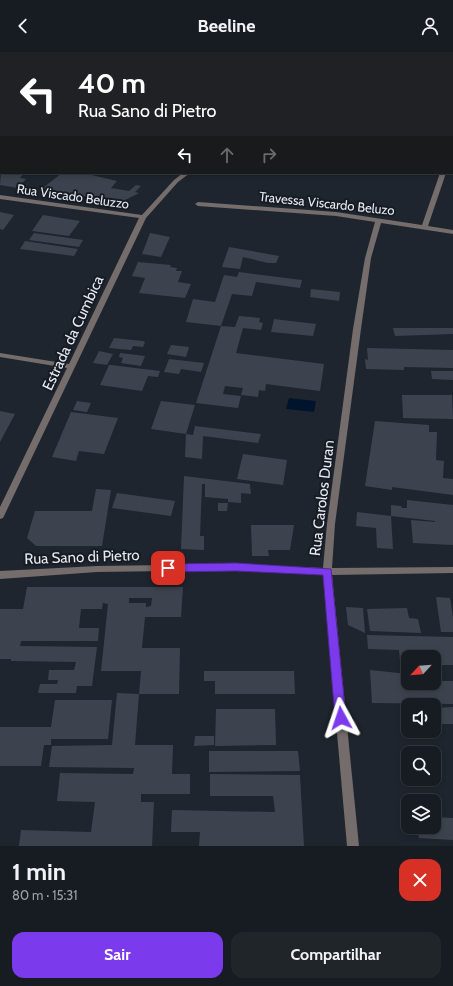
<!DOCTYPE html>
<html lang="pt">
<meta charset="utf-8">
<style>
:root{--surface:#171c22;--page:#20252a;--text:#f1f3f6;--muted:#9ea1a5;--line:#363a40;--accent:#7c3aed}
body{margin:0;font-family:Cabin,sans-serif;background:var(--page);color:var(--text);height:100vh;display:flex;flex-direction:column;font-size:15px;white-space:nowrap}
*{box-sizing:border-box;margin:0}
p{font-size:13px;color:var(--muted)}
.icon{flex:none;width:22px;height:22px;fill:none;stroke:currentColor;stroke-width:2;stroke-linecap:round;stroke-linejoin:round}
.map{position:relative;height:794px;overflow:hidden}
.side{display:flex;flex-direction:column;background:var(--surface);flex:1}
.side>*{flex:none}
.hud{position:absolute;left:0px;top:0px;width:453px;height:122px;box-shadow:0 2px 6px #0003,0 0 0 1px var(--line);background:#202124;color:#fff;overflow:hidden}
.needle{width:26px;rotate:244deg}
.controls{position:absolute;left:401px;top:598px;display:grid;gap:8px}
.controls a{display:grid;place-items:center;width:40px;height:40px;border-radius:8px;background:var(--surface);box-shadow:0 2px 6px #0003,0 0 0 1px var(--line);font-size:20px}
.pin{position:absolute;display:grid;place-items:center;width:34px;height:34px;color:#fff;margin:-17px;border-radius:8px;box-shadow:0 2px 6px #0006}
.me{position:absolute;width:44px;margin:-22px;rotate:355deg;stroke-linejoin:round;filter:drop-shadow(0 0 3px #0008)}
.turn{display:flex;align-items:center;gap:14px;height:84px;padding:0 12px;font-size:18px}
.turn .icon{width:52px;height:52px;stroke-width:2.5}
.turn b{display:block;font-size:28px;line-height:34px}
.lanes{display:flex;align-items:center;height:38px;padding:0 12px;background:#0003;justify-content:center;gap:20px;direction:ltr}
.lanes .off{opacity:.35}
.round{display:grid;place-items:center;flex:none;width:42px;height:42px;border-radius:12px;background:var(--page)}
.head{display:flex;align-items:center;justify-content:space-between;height:68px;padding:0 12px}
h1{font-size:24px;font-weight:800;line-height:30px}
.button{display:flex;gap:8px;margin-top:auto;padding:8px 12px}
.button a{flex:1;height:46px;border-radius:12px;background:var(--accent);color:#fff;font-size:16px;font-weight:800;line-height:46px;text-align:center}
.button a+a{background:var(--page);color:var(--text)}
header{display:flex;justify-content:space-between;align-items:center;height:52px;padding:0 12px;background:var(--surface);font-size:18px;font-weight:800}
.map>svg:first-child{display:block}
.water{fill:#00152d}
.building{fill:#3d434e;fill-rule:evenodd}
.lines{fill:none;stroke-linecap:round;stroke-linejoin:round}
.street{fill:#746d6b;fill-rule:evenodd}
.route{fill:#7c3aed;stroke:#51269a}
.labels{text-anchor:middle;stroke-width:4;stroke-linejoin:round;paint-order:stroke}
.far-street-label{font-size:13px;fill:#e6e9f0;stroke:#161b24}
.street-label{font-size:15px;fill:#e6e9f0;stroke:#161b24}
</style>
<header><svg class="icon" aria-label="back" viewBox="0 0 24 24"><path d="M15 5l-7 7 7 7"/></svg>Beeline<svg class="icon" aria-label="person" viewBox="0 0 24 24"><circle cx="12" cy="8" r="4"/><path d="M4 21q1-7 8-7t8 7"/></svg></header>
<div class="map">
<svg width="453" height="794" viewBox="0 0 453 794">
<rect width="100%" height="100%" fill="#1f252e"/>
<path class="water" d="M 289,346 L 316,349 L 314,360 L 286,357 Z"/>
<path class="building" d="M 1,121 L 24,121 L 20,126 L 26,127 L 18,136 L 0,133 Z
M 62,121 L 83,121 L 117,129 L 111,136 L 129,139 L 136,133 L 141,134 L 135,140 L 139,141 L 123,149 L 39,139 Z
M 0,160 L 14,163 L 3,178 L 0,177 Z
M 43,163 L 80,169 L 69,184 L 32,179 Z
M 34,181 L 83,188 L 79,195 L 29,188 Z
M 150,181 L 170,185 L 161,205 L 142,202 Z
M 25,189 L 58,194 L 78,197 L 74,204 L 20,197 Z
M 229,195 L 246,198 L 279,204 L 276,211 L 268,211 L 243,205 L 240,217 L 222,215 Z
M 138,210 L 171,213 L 170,215 L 177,216 L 176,219 L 182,219 L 178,230 L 191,232 L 185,246 L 139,241 L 145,226 L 132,224 Z
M 239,220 L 302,228 L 300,236 L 256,230 L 252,244 L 232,242 L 221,274 L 235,275 L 239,264 L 260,266 L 259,270 L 263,271 L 261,278 L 243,276 L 236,301 L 324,312 L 320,339 L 266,332 L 265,339 L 259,338 L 258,345 L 241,343 L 243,336 L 225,334 L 223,342 L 241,344 L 238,356 L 196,351 L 221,274 L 186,270 L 193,247 L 215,250 L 224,223 L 237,225 Z
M 311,237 L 340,240 L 339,249 L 310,245 Z
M 274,267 L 316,272 L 313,284 L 271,280 Z
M 393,276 L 453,276 L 453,282 L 395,284 Z
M 114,286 L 143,289 L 145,290 L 143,295 L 133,294 L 131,298 L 109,296 Z
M 171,293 L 189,295 L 186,305 L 167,302 Z
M 367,296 L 453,298 L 453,316 L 404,315 L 404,318 L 366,317 L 365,307 L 368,308 Z
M 99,299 L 113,302 L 107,313 L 93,311 Z
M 120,301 L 145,304 L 141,314 L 121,311 L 123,306 L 119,305 Z
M 169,307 L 204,311 L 201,320 L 181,317 L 179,322 L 164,320 Z
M 109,313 L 111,313 L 160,319 L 158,325 L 148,324 L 142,339 L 100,333 Z
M 431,319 L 453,319 L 453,328 L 432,327 Z
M 402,343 L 452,343 L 453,367 L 403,366 Z
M 77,349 L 91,351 L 87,360 L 73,358 Z
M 161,349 L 195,353 L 186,382 L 151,377 Z
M 0,359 L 15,362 L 0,390 Z
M 71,360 L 118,366 L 104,402 L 79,399 L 76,409 L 52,405 Z
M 375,369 L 429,373 L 429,380 L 437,380 L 436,408 L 444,409 L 443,426 L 453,427 L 453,443 L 392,435 L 392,438 L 365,434 Z
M 195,374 L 261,382 L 258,391 L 203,384 L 202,407 L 185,405 L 186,382 L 193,383 Z
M 243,402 L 287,408 L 283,433 L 237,427 Z
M 184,424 L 250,432 L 251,442 L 241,441 L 241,451 L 228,450 L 228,447 L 205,445 L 205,432 L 202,432 L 200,484 L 204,484 L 204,498 L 181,497 Z
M 96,437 L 111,438 L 102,494 L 36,494 L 27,486 L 35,459 L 92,459 Z
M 117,441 L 175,449 L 171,464 L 112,456 Z
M 407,448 L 453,453 L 453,493 L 413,491 L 411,468 L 435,470 L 435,469 L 391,464 L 393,497 L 377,496 L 376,476 L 356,474 L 357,460 L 391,464 L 391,453 L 401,454 L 402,456 L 407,456 Z
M 218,451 L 228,451 L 227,459 L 218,459 Z
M 251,473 L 294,473 L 290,498 L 268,498 L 269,504 L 252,504 Z
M 27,535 L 183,535 L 181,565 L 145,565 L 142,596 L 180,596 L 179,642 L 139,642 L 141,619 L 101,619 L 108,552 L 103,551 L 102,557 L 81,557 L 79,576 L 99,576 L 98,589 L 21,589 L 20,594 L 97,595 L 92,634 L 77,634 L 76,641 L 38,641 L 40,632 L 57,632 L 58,628 L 48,628 L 49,618 L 74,618 L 76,610 L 11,609 L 11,607 L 0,607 L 0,557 L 23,557 ZM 129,546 L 152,546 L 151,554 L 146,555 L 146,551 L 129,551 Z
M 436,545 L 450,546 L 453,565 L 453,580 L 441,580 Z
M 346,555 L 363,556 L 365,581 L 348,573 Z
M 407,556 L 409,566 L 418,567 L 421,581 L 370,579 L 367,557 Z
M 367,583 L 453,585 L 453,613 L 434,613 L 434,605 L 408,605 L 408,620 L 401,620 L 399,598 L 368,597 Z
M 370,618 L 408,622 L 408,631 L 411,631 L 412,635 L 423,634 L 423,631 L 434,631 L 434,629 L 453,629 L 453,652 L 372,651 Z
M 204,619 L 294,619 L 295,642 L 215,642 L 215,629 L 204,629 Z
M 117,641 L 139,642 L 135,693 L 173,693 L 172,722 L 190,722 L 190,742 L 141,742 L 141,750 L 154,750 L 152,794 L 19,794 L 21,778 L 91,780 L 95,750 L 57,749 L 60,721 L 133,722 L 134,716 L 49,715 L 52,694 L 112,693 Z
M 55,648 L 112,648 L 108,687 L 51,687 L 51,693 L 44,693 L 41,714 L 0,714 L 0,675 L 51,675 Z
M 453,655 L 453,672 L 436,672 L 434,656 Z
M 216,657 L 275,657 L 276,693 L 215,694 Z
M 195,684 L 214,684 L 214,693 L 194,694 Z
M 209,699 L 298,699 L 300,719 L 209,720 Z
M 210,722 L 300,723 L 304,794 L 199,794 L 200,780 L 171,780 L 172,758 L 275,760 L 273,744 L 210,744 Z
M 434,765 L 453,766 L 453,788 L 419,786 L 417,775 L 434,775 Z"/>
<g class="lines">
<path class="street" d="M 452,6 L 453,6 L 453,8 L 452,8 Z
M 1,49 L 1,53 L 0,54 L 0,50 Z
M 452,91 L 453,91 L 453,95 L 452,95 Z
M 183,121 L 190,121 L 178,130 L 146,166 L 4,464 L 3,466 L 0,467 L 0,455 L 67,316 L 0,305 L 0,301 L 69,312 L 139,166 L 0,147 L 0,143 L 142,163 L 174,128 Z
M 440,121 L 446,121 L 428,174 L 453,178 L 453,182 L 381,171 L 371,206 L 361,277 L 335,472 L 332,516 L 453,515 L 453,521 L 332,523 L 359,794 L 347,794 L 323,523 L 236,518 L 97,520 L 0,527 L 0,519 L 97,514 L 236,512 L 323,516 L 327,472 L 353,277 L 365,206 L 375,170 L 336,164 L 198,154 L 195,152 L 198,150 L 336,160 L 422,173 Z"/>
</g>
<path class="route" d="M 236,511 L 331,517 L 346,666 L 345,669 L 341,671 L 337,669 L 335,666 L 323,523 L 236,519 L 168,520 L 165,519 L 163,516 L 165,513 L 168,512 Z"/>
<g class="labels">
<g class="far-street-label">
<text transform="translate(73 144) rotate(8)" y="5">Rua Viscado Beluzzo</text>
<text transform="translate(327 151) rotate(6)" y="5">Travessa Viscardo Beluzo</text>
</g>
<g class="street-label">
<text transform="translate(73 281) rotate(-65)" y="5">Estrada da Cumbica</text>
<text transform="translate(322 446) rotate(-83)" y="5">Rua Carolos Duran</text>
<text transform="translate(82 505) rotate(-2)" y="5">Rua Sano di Pietro</text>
</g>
</g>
</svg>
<div class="controls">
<a><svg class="needle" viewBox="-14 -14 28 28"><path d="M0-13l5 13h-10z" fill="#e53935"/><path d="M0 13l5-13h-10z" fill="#9ea1a5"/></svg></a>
<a><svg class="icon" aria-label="sound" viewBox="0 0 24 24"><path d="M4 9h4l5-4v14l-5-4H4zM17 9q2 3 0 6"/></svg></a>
<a><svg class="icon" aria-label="search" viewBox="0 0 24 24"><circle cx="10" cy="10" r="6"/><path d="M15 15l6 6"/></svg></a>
<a><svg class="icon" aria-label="layers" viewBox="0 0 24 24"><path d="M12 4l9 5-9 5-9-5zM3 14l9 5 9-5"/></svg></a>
</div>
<div class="pin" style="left:168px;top:516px;background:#d93025"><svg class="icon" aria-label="arrive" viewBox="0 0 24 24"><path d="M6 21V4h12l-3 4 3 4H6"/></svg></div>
<svg class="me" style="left:341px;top:666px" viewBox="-20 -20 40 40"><path d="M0-17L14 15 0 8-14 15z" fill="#7c3aed" stroke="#fff" stroke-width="4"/></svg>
<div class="hud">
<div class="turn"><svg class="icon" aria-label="left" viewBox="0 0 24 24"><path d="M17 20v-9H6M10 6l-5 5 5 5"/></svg><div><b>40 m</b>Rua Sano di Pietro</div></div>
<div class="lanes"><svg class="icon" aria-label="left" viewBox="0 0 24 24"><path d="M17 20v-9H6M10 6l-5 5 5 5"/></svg><svg class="icon off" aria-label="ahead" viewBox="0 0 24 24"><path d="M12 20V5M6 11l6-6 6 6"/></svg><svg class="icon off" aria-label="right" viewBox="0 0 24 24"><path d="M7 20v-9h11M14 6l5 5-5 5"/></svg></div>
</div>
</div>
<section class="side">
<div class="head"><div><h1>1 min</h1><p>80 m · 15:31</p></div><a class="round" style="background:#d93025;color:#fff"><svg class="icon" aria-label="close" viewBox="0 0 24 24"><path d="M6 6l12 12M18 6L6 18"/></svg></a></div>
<div class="button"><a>Sair</a><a>Compartilhar</a></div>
</section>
